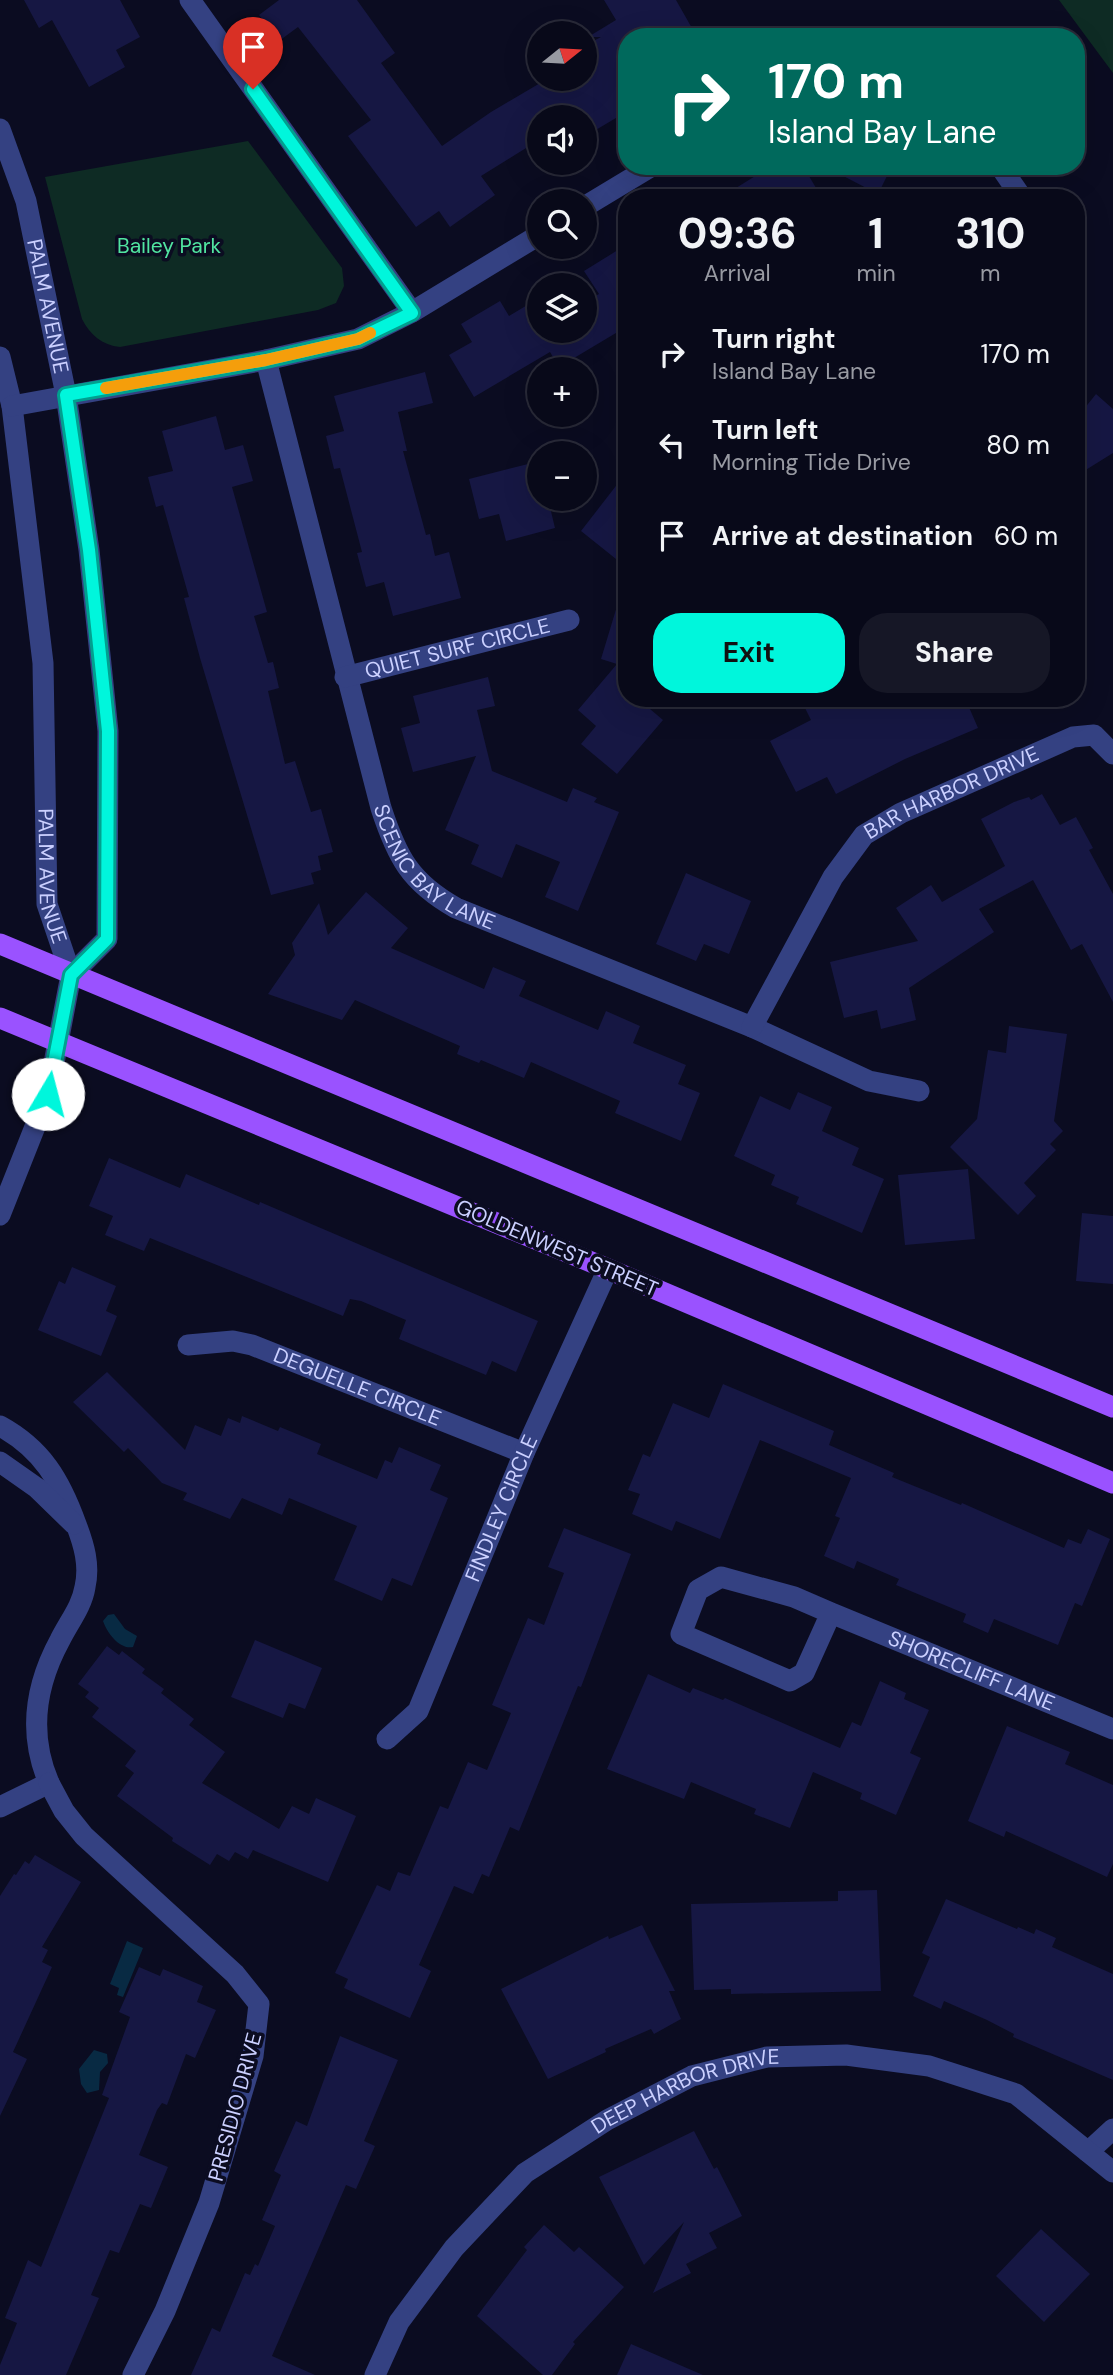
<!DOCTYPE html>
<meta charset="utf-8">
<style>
:root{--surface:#080919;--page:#161726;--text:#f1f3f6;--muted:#989aa2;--line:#292a38;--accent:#00f6dc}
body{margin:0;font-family:"DM Sans",sans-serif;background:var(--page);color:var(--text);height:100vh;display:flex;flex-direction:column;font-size:26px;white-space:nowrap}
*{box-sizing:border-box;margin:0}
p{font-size:23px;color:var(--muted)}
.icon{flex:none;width:38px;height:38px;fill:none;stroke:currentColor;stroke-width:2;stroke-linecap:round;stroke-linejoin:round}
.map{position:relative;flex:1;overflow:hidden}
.panel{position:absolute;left:618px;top:189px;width:467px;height:518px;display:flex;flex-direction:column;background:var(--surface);border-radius:28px;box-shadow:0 7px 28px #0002,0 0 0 2px var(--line)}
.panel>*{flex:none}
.hud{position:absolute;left:618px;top:28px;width:467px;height:147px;border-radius:28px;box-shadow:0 7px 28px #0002,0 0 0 2px var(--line);background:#00695c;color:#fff;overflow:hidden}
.needle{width:46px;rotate:72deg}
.buttons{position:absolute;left:527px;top:21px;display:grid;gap:14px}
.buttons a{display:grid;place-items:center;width:70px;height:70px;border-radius:50%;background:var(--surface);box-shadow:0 7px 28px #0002,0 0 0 2px var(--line);font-size:35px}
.pin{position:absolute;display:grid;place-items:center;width:60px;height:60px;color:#fff;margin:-72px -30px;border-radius:50% 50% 50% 0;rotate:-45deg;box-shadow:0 0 7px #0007}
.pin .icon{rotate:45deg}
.me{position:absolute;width:77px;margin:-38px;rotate:8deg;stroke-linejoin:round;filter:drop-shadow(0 0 5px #0008)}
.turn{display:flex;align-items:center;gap:24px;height:147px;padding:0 35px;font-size:32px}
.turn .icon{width:91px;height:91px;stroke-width:2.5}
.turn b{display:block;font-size:49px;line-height:60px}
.eta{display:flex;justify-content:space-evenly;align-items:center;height:119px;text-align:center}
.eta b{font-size:42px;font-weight:700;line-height:49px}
.action{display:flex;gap:14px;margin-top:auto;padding:14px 35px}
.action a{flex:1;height:80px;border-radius:28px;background:var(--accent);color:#111;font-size:28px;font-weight:700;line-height:80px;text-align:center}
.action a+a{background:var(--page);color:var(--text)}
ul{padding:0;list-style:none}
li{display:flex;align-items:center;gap:21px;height:91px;padding:0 35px}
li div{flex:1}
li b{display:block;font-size:26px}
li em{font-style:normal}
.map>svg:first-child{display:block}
.green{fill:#0e2b24}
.water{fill:#082a43}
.building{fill:#161743}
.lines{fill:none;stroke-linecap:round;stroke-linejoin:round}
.minor{stroke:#344182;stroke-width:21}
.major{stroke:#9a52ff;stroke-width:21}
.route-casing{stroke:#00a08f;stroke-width:18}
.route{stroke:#00f6dc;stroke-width:12}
.slow{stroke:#f59e0b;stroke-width:12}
.labels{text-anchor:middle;stroke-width:7;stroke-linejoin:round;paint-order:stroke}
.park-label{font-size:21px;fill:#51e5a1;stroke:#0b0c21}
.street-label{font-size:21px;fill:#cbd0ff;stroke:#0b0c21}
</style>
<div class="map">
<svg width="1113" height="2375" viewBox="0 0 1113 2375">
<rect width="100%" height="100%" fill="#0b0c21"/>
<path class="green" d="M 1059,0 L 1113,0 L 1113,73 Z
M 248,141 L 342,268 L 344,286 L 336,303 L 318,310 L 120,347 C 102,345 90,335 82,319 L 45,177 Z"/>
<path class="water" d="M 114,1614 L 125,1629 L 137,1636 L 133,1647 C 120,1650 107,1633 103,1621 L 108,1615 Z
M 127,1941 L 143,1948 L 123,1997 L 117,1995 L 119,1988 L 110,1984 Z
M 94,2050 L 107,2054 L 108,2063 L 100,2072 L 99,2090 L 87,2093 L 81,2084 L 79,2069 Z"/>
<path class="building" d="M 24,0 L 120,0 L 140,37 L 116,50 L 125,67 L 89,87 L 52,20 L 39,28 Z
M 279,0 L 357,0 L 395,53 L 381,63 L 442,146 L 491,112 L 547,79 L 584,79 L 584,46 L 601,37 L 588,37 L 616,20 L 604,0 L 676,0 L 697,37 L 626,37 L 626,112 L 584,137 L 584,117 L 539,117 L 539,140 L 481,176 L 495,195 L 450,227 L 439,211 L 416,227 L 348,136 L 371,120 L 298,27 L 279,41 L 259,15 Z
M 771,166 L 803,166 L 822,198 L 720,198 Z
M 824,166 L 892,166 L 878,194 Z
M 626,245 L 626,327 L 559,367 L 550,352 L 474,397 L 449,355 L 472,342 L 461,324 L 500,301 L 509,316 L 539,298 L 539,331 L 584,331 L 584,302 L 599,294 L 584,271 Z
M 425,372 L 433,403 L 398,412 L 407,451 L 403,451 L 426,535 L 430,534 L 435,556 L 449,552 L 461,598 L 393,616 L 384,582 L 366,587 L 357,553 L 362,552 L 340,468 L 334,469 L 326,436 L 344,431 L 334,396 Z
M 1096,394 L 1113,409 L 1113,453 L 1076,476 L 1076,419 Z
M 216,416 L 225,450 L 243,445 L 253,481 L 232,487 L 267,612 L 254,616 L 268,663 L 273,662 L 279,688 L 268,691 L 285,764 L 295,761 L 311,812 L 321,809 L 333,852 L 318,856 L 321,870 L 311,873 L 314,884 L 271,895 L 200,658 L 184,598 L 189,597 L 163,505 L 156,507 L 148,477 L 173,471 L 162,431 Z
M 528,464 L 535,491 L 539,490 L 539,499 L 548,499 L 555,528 L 506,541 L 499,514 L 479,519 L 469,479 Z
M 626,473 L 626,546 L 616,559 L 581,531 Z
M 621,593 L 626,594 L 626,698 L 637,698 L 663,720 L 617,774 L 581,744 L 596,726 L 578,710 L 617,664 L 601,659 Z
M 488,677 L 495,706 L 477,710 L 492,771 L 567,802 L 573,788 L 597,798 L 594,802 L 619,812 L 578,911 L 545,897 L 560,862 L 516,844 L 502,878 L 471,864 L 479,845 L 445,830 L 476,756 L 413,772 L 401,728 L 420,723 L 413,696 Z
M 800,698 L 965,698 L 978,728 L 905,759 L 836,794 L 827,777 L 796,792 L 770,741 L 811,720 Z
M 1042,794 L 1060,825 L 1076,817 L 1093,848 L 1089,850 L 1113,894 L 1113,1002 L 1082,944 L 1071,950 L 1033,880 L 979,909 L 994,932 L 909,988 L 916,1020 L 881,1029 L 877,1010 L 844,1018 L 830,962 L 918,941 L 896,908 L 931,885 L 942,902 L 1005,866 L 981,819 L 1014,802 L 1029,797 L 1031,800 Z
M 686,873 L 751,901 L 729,954 L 704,944 L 696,961 L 656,944 Z
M 366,892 L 408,928 L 391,948 L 484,989 L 493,967 L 526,981 L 519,996 L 598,1030 L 606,1011 L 640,1026 L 633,1043 L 686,1065 L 678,1084 L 700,1093 L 681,1141 L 615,1113 L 620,1101 L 531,1062 L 524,1078 L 481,1060 L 479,1063 L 457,1054 L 460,1046 L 355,1000 L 342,1020 L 268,994 L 295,955 L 292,943 L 319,903 L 328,935 Z
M 1009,1026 L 1067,1034 L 1054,1121 L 1063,1131 L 1050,1144 L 1056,1150 L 1024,1183 L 1036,1196 L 1018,1215 L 950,1147 L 977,1119 L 988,1050 L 1006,1053 Z
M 798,1092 L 832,1107 L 822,1131 L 859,1148 L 852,1165 L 884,1179 L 862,1233 L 796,1204 L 799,1197 L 771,1185 L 775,1175 L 734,1156 L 760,1096 L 790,1110 Z
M 109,1158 L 180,1188 L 186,1174 L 259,1205 L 260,1202 L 538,1321 L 516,1372 L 492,1361 L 486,1375 L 399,1339 L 406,1320 L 361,1301 L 350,1299 L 343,1316 L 150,1238 L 144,1251 L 105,1235 L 113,1216 L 89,1206 Z
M 968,1169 L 975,1239 L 905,1245 L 898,1175 Z
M 1082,1213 L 1113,1216 L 1113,1284 L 1076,1281 Z
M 72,1267 L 116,1286 L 106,1311 L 117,1316 L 101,1356 L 38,1330 L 59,1281 L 65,1284 Z
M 107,1372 L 185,1450 L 195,1425 L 221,1436 L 228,1418 L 240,1423 L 242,1416 L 278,1431 L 280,1427 L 321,1444 L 317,1454 L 377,1479 L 385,1460 L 392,1463 L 399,1447 L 441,1465 L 430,1490 L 448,1498 L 412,1586 L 392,1578 L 382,1601 L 334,1580 L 357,1526 L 289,1498 L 282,1515 L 242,1498 L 230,1519 L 183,1500 L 187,1493 L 162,1483 L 128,1448 L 124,1452 L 73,1402 Z
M 723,1384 L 834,1431 L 829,1445 L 894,1473 L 892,1477 L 961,1505 L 962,1503 L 1064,1548 L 1068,1539 L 1081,1544 L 1088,1529 L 1110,1539 L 1082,1606 L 1075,1603 L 1058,1645 L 994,1619 L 988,1633 L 963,1622 L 966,1614 L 896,1585 L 899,1579 L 857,1561 L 854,1569 L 824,1556 L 840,1518 L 835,1516 L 851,1478 L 760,1440 L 720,1539 L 676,1521 L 672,1531 L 632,1514 L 640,1494 L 628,1490 L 643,1454 L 650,1457 L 673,1403 L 709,1418 Z
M 564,1528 L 631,1554 L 581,1687 L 578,1686 L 519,1831 L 510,1827 L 489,1877 L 482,1874 L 473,1894 L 454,1886 L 419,1965 L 431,1971 L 410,2018 L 344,1988 L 348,1979 L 335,1973 L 377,1885 L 390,1891 L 398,1872 L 410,1876 L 440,1806 L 448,1809 L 468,1762 L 487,1770 L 511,1713 L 492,1705 L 528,1618 L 544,1625 L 564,1573 L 548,1567 Z
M 255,1640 L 322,1668 L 305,1709 L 289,1703 L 283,1718 L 231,1697 Z
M 107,1646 L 119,1655 L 122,1651 L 145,1669 L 142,1673 L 164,1689 L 161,1693 L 194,1719 L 189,1725 L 225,1752 L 202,1783 L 279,1829 L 292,1806 L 309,1814 L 316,1798 L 356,1816 L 328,1882 L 253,1850 L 248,1859 L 235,1852 L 229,1861 L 217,1854 L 210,1865 L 172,1841 L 173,1838 L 117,1796 L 134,1773 L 125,1766 L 136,1751 L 92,1717 L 99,1708 L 85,1697 L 89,1692 L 78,1684 Z
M 648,1674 L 690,1693 L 693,1688 L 723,1700 L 725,1698 L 840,1748 L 852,1722 L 861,1726 L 880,1681 L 906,1693 L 904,1699 L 929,1710 L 910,1753 L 921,1758 L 896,1815 L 860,1799 L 862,1793 L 813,1772 L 790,1828 L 754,1814 L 756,1809 L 691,1782 L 684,1799 L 607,1769 Z
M 1007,1726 L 1070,1752 L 1065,1764 L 1113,1785 L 1113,1864 L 1107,1877 L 1006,1831 L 1004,1837 L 968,1821 Z
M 35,1855 L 81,1882 L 42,1947 L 48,1950 L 42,1962 L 52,1967 L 13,2052 L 27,2059 L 0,2116 L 0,1896 L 14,1874 L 16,1875 L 25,1861 L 29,1864 Z
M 877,1890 L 881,1991 L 731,1994 L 731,1989 L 694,1990 L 691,1904 L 838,1901 L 838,1891 Z
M 946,1899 L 1017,1929 L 1018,1927 L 1034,1934 L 1036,1929 L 1056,1938 L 1052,1947 L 1113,1974 L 1113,2080 L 1013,2037 L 1014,2034 L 987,2020 L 944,2001 L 941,2009 L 913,1996 L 930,1957 L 922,1953 Z
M 642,1925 L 675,1991 L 669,1991 L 681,2019 L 654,2034 L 651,2029 L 605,2049 L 606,2052 L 548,2079 L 501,1989 L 608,1936 L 609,1939 Z
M 139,1967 L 160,1976 L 163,1969 L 203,1986 L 197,2002 L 216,2010 L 195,2058 L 186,2054 L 167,2105 L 162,2103 L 157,2110 L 139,2155 L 168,2167 L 151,2208 L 140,2204 L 119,2253 L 110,2250 L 91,2295 L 99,2298 L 66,2375 L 0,2375 L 0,2365 L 17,2323 L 5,2318 L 28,2260 L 41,2267 L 109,2098 L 102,2095 L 130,2017 L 119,2012 Z
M 340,2036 L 398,2060 L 364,2141 L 375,2146 L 356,2189 L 346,2185 L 272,2356 L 315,2375 L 191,2375 L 212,2328 L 220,2332 L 245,2273 L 250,2275 L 255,2264 L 258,2266 L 275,2226 L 262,2220 L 281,2175 L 274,2171 L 296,2121 L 307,2126 Z
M 694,2131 L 714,2169 L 717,2167 L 742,2216 L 709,2233 L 717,2248 L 686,2264 L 691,2273 L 653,2293 L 684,2222 L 644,2265 L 599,2177 Z
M 544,2225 L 574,2252 L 579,2247 L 624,2287 L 573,2342 L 575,2344 L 552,2375 L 543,2375 L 477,2316 L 527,2250 L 524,2247 Z
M 1041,2229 L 1090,2274 L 1044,2322 L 996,2276 Z
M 631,2344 L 703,2375 L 617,2375 Z"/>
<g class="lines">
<g class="minor">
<path d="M 190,0 L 412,312"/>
<path id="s1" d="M 0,129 L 26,201 L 66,395 L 89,550 L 108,731 L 107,939 L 71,975"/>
<path d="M 1000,166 L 1022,198"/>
<path d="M 584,207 L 652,166"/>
<path id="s2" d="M 0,357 L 12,406 L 43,663 L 47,904 L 71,975 L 48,1094 L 0,1215"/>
<path id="s3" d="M 266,360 L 381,808 C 397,857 410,882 456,908 L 752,1027 L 869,1081 L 919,1091"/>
<path d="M 12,406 L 266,360 L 358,339 L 412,312 L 539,235"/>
<path id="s4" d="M 345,677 L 569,620"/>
<path id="s5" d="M 752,1027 L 833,877 L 864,835 L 901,813 L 1073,737 L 1094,735 L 1113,754"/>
<path id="s6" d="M 188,1345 L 233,1341 L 252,1345 L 524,1453"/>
<path d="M 0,1426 C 42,1449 60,1480 76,1524 C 84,1545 90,1565 85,1587 C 82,1606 69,1622 60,1640 C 35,1686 28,1734 49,1783 L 0,1807"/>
<path d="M 0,1462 L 37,1488 L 74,1524"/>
<path id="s7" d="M 831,1613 L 804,1673 L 790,1681 L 681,1634 L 698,1590 L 721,1577 L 794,1597 L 831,1613 L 1113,1729"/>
<path id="s8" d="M 387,1739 L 418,1711 L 524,1453 L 608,1269"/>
<path d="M 49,1783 L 64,1811 L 84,1836 L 235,1974 L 259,2004 L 253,2056 L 209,2203 L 165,2311 L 133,2375"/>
<path d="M 1088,2152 L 1113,2129"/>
<path id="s9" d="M 375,2375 L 399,2322 L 454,2248 L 525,2173 L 607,2120 L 692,2076 L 767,2057 L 846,2055 L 929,2066 L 1016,2094 L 1113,2172"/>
</g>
<path class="major" d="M 0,944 L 1113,1407
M 0,1018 L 608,1269 L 1113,1483"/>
</g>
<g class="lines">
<g class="route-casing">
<path id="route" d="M 48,1094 L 71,975 L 107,939 L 108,731 L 89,550 L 66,395 L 266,360 L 358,339 L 412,313 L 253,89"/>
</g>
<use href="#route" class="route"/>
<path class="slow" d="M 106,388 L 266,360 L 358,339 L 370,333"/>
</g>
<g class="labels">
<g class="park-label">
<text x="169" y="253">Bailey Park</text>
</g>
<g class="street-label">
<text dy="7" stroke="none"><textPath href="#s1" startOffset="184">PALM AVENUE</textPath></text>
<text dy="7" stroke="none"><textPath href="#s4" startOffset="116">QUIET SURF CIRCLE</textPath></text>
<text dy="7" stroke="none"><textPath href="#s5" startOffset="320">BAR HARBOR DRIVE</textPath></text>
<text dy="7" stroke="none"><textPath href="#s3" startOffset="546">SCENIC BAY LANE</textPath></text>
<text dy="7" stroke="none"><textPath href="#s2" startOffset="523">PALM AVENUE</textPath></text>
<text transform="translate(557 1248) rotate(23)" y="7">GOLDENWEST STREET</text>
<text dy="7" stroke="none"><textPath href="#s6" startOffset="178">DEGUELLE CIRCLE</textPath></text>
<text dy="7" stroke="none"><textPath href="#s8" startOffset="261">FINDLEY CIRCLE</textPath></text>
<text dy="7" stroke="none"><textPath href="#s7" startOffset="542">SHORECLIFF LANE</textPath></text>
<text dy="7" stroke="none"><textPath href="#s9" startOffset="436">DEEP HARBOR DRIVE</textPath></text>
<text transform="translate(235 2107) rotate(-75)" y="7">PRESIDIO DRIVE</text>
</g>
</g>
</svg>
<div class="buttons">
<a><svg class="needle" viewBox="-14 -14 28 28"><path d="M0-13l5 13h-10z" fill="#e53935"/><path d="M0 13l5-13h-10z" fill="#989aa2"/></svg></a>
<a><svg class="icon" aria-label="sound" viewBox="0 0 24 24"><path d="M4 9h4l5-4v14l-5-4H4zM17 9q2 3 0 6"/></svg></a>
<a><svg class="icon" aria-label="search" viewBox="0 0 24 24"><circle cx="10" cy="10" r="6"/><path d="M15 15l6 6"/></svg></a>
<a><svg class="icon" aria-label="layers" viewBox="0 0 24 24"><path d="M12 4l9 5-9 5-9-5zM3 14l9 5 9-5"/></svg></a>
<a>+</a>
<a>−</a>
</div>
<div class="pin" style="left:253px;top:89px;background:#d93025"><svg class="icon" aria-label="arrive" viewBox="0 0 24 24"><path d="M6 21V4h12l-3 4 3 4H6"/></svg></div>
<svg class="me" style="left:48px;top:1094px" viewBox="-20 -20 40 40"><circle r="19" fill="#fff"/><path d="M0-13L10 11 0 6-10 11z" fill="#00f6dc"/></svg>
<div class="hud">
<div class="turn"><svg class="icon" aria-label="right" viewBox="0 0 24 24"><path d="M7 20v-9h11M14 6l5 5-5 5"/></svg><div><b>170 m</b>Island Bay Lane</div></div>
</div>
<section class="panel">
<div class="eta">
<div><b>09:36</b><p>Arrival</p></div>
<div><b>1</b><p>min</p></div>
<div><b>310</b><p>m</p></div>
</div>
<ul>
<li><svg class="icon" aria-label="right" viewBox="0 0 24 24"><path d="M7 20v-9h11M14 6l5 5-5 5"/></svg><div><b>Turn right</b><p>Island Bay Lane</p></div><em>170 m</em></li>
<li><svg class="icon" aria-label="left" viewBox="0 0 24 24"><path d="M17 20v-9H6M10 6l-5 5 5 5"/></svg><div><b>Turn left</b><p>Morning Tide Drive</p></div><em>80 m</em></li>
<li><svg class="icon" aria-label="arrive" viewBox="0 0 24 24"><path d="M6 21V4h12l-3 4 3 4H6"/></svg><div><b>Arrive at destination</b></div><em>60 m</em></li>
</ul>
<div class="action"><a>Exit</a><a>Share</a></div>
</section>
</div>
